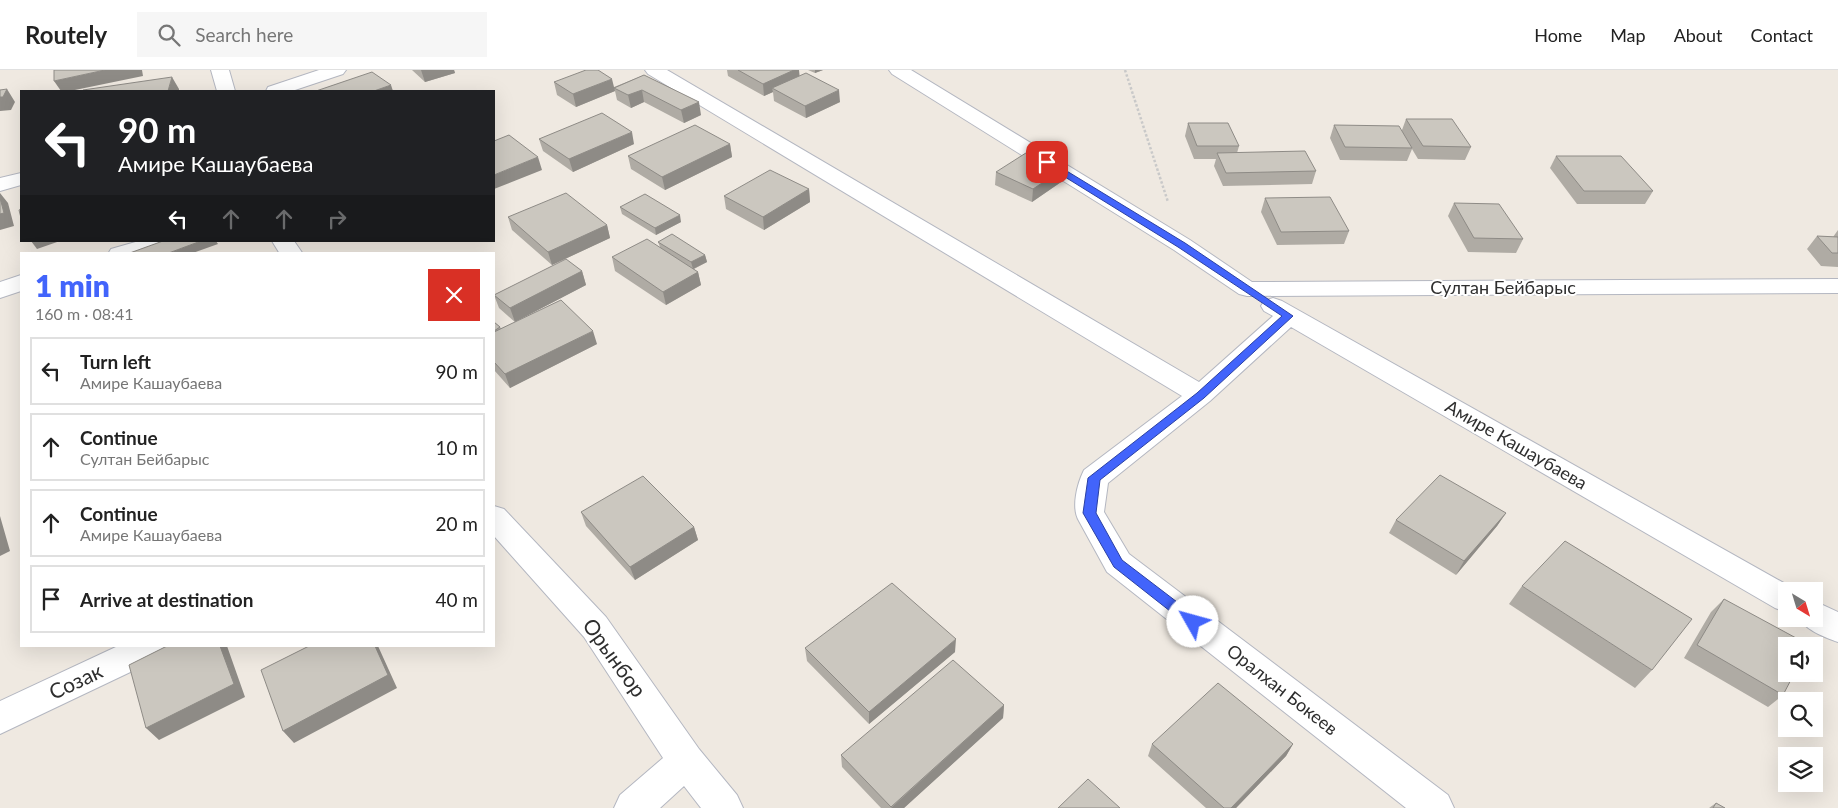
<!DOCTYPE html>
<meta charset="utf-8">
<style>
:root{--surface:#fff;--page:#f6f6f6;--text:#222;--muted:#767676;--line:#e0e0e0;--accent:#4264fb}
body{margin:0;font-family:Lato,sans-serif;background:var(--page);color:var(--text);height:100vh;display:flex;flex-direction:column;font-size:19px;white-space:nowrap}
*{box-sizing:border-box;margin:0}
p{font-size:16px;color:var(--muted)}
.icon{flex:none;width:28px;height:28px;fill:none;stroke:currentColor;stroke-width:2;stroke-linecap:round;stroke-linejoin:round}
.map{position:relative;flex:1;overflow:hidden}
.drawer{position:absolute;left:20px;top:182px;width:475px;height:395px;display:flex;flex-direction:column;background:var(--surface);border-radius:0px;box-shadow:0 5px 20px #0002}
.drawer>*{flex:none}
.guide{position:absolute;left:20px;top:20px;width:475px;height:152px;border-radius:0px;box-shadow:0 5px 20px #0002;background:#202124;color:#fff;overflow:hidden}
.needle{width:32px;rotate:142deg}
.controls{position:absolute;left:1778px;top:512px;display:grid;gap:10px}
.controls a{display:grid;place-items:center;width:45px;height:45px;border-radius:0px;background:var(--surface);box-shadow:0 5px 20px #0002;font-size:25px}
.pin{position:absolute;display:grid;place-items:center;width:42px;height:42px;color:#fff;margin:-21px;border-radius:10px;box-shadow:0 2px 8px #0006}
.me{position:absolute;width:55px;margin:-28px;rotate:308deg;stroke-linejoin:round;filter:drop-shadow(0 0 4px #0008)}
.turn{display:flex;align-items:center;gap:18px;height:105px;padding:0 15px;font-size:22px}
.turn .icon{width:65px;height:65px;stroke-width:2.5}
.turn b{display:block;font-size:35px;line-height:42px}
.lanes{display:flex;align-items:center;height:48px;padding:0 15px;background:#0003;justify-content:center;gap:25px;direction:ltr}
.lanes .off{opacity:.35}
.round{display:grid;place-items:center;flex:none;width:52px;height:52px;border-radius:0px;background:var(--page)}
.head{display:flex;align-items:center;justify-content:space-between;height:85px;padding:0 15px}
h1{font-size:30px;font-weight:800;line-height:38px;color:var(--accent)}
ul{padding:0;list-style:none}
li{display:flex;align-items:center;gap:15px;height:68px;margin:0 10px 8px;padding:0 5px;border:2px solid var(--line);border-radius:0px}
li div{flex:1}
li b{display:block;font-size:19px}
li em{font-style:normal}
header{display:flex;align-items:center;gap:30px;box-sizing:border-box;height:70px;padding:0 25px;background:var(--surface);border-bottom:1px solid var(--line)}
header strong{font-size:24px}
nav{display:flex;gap:28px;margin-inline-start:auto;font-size:18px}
.search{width:350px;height:45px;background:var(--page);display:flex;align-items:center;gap:12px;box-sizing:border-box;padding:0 18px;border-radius:0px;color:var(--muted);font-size:19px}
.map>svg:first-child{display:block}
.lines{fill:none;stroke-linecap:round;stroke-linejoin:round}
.street-casing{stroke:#b4b7c1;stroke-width:2}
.path{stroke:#c9c9c9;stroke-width:2.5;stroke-dasharray:2.5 2;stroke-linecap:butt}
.street{fill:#fff;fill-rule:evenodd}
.wall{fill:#afaba4}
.shaded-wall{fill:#8e8b86}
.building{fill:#cbc7bf;stroke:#8e8b86}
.route{fill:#4264fb;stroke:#2b41a3}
.labels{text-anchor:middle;stroke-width:4;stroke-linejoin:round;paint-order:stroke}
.street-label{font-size:18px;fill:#2e2e2e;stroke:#fff}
.near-street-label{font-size:21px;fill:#2e2e2e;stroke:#fff}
</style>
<header>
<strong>Routely</strong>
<div class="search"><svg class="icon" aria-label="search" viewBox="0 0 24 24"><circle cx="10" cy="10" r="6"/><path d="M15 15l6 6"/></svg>Search here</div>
<nav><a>Home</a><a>Map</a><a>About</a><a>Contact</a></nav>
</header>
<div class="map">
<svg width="1838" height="738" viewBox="0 0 1838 738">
<rect width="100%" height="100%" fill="#efe9e1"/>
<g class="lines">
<g class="street-casing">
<path id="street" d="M 211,0 L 229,0 L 235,21 L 217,21 Z
M 319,0 L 346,0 L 343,4 L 292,21 L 266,21 L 268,17 Z
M 645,0 L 667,0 L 1199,312 L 1273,246 L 1264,241 L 1261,236 L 1264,231 L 1273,228 L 1282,231 L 1798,521 L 1786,521 L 1786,542 L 1775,538 L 1291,257 L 1210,331 L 1108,413 L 1104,442 L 1129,484 L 1448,725 L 1454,738 L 1406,738 L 1107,502 L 1079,451 C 1071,438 1077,414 1084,400 L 1182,326 L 648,4 Z
M 889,0 L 911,0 L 1190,170 L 1252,212 L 1838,209 L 1838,223 L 1247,226 L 1239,224 L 1174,180 L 892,4 Z
M 21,103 L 21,115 L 0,121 L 0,108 Z
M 139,171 L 175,171 C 165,186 125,184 108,184 L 111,179 Z
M 272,171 L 294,171 L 303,184 L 280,184 Z
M 21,205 L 21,221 L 0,228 L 0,212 Z
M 494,436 L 504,439 L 606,547 L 699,679 L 737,725 L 743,738 L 701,738 L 684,716 L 660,738 L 614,738 L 620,725 L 663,688 L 584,567 L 494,466 Z
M 1814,531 L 1838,542 L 1838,572 C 1826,568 1806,560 1800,549 L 1814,549 Z
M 118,576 L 168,576 L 164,586 L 0,664 L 0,631 Z"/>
</g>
<path class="path" d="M 1125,0 L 1168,132"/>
<use href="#street" class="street"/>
</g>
<path class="wall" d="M 412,0 L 454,0 L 455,3 L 425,12 Z
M 727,0 L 799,0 L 799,6 L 840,32 L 806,48 L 774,31 L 773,22 L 764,26 L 728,6 Z
M 808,0 L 823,0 L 815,3 Z
M 644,5 L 701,45 L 684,53 L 644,32 L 631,38 L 617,30 L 615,21 L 576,37 L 557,25 L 554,12 L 614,17 Z
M 1406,49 L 1471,77 L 1465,90 L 1418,89 L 1412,79 L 1407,91 L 1340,90 L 1330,68 L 1334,55 L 1402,60 Z
M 1188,53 L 1239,76 L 1237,83 L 1316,101 L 1312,114 L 1223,116 L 1214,96 L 1216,89 L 1194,89 L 1185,66 Z
M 539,69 L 634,74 L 573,102 L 543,81 Z
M 730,74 L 732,87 L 665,120 L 631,99 L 628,86 Z
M 1556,86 L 1653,121 L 1645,134 L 1577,134 L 1550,98 Z
M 1066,97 L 1064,110 L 1032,132 L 995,115 L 996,102 Z
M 809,119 L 810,132 L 764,160 L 726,139 L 724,126 Z
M 1265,128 L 1349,161 L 1344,174 L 1277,175 L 1261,142 Z
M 1454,133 L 1523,169 L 1516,183 L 1468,182 L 1448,146 Z
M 620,137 L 681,152 L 656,165 L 622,144 Z
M 508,147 L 607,155 L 610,168 L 552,195 L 512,160 Z
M 1838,160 L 1838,197 L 1821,196 L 1807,179 L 1817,166 L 1833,167 Z
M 658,172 L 705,185 L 707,192 L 694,199 L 698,202 L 701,215 L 666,235 L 615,201 L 612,187 L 660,177 Z
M 582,201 L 586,215 L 515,252 L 499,238 L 494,225 Z
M 494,252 L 501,258 L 597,274 L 510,318 L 494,300 Z
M 581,442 L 694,457 L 698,470 L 635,510 L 586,456 Z
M 1506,443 L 1497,456 L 1456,505 L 1389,463 L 1396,450 Z
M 1522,516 L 1652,600 L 1635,618 L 1509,534 Z
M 1724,529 L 1783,625 L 1768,637 L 1684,588 L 1711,542 Z
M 805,578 L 955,582 L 869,654 L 807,591 Z
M 1004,635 L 1003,648 L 904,738 L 881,738 L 842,697 L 841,685 Z
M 1152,674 L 1293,674 L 1286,686 L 1236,738 L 1206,738 L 1148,686 Z
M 1716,733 L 1725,738 L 1709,738 Z"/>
<path class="shaded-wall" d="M 105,0 L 142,0 L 143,6 L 70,21 L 61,21 L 54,11 Z
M 421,0 L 454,0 L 455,3 L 425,12 Z
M 794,0 L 799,0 L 800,10 L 772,18 L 773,22 L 764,26 L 763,14 Z
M 815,0 L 823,0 L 815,3 Z
M 172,7 L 179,19 L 179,21 L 168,21 Z
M 612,9 L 615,21 L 576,37 L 573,24 Z
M 391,15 L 393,21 L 374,21 Z
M 7,19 L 15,32 L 11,40 L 0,41 L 0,27 Z
M 642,20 L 644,32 L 631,38 L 628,25 Z
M 839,20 L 840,32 L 806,48 L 805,36 Z
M 699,32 L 701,45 L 684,53 L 681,40 Z
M 632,62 L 634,74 L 573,102 L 569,89 Z
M 730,74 L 732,87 L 665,120 L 662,107 Z
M 538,87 L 542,100 L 494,119 L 494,105 Z
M 1066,97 L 1064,110 L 1032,132 L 1033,119 Z
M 809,119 L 810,132 L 764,160 L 763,147 Z
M 0,123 L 8,133 L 14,156 L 0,160 Z
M 680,145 L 681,152 L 656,165 L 655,158 Z
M 607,155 L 610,168 L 552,195 L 548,182 Z
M 31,171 L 60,171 L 37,179 Z
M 201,171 L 216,171 L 218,174 L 190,184 L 166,184 Z
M 705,185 L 707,192 L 693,199 L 691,192 Z
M 582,201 L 586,215 L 515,252 L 510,238 Z
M 698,202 L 701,215 L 666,235 L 663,222 Z
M 593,261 L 597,274 L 510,318 L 505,304 Z
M 1506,443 L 1497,456 L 1456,505 L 1464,491 Z
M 0,446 L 10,481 L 0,486 Z
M 694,457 L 698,470 L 635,510 L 630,497 Z
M 956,569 L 955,582 L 869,654 L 869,642 Z
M 220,576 L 227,576 L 245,627 L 159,670 L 146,658 Z
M 375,576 L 378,576 L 397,618 L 294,673 L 283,661 Z
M 1004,635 L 1003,648 L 904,738 L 891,738 Z
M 1293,674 L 1286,686 L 1236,738 L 1231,738 Z"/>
<path class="building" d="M 54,0 L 105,0 L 54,11 Z
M 586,0 L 598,0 L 612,9 L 573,24 L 554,12 Z
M 738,0 L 794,0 L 763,14 Z
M 372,2 L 391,15 L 374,21 L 316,21 Z
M 806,3 L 839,20 L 805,36 L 772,18 Z
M 644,5 L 699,32 L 681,40 L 642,20 L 628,25 L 614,18 Z
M 172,7 L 168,21 L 82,21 L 83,20 Z
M 7,19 L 3,27 L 0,27 L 0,20 Z
M 602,43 L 632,62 L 569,89 L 539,69 Z
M 1406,49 L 1452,49 L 1471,77 L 1423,76 Z
M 1188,53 L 1228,53 L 1239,76 L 1197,76 Z
M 695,55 L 730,74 L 662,107 L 628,86 Z
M 1334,55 L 1399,56 L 1412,78 L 1345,77 Z
M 509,65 L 538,87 L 494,105 L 494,71 Z
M 1029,81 L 1066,97 L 1033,119 L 996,102 Z
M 1305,81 L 1316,101 L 1226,103 L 1217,83 Z
M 1556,86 L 1621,86 L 1653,121 L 1584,121 Z
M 770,100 L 809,119 L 763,147 L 724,126 Z
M 566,123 L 607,155 L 548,182 L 508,147 Z
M 645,124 L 680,145 L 655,158 L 620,137 Z
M 1330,127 L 1349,161 L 1281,162 L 1265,128 Z
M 0,128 L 4,143 L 0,144 Z
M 1454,133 L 1499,134 L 1523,169 L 1474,168 Z
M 21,139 L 21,148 L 19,140 Z
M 672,164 L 705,185 L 691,192 L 658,172 Z
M 1817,166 L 1838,167 L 1838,183 L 1832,183 Z
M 647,169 L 698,202 L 663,222 L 612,187 Z
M 163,171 L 201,171 L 166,184 L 127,184 Z
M 566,189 L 582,201 L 510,238 L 494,225 Z
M 561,230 L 593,261 L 505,304 L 494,292 L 494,262 Z
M 494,252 L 500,257 L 494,261 Z
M 1440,405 L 1506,443 L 1464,491 L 1396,450 Z
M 643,406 L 694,457 L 630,497 L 581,442 Z
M 1565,471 L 1692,549 L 1652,600 L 1522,516 Z
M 892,513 L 956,569 L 869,642 L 805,578 Z
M 1724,529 L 1809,575 L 1808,576 L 1786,576 L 1786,604 L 1794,604 L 1783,625 L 1697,575 Z
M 167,576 L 220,576 L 234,614 L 146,658 L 129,595 Z
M 309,576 L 375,576 L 388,605 L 283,661 L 261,600 Z
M 953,590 L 1004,635 L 891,737 L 841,685 Z
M 1218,613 L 1293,674 L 1231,738 L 1224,738 L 1152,674 Z
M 1088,709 L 1120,738 L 1058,738 Z
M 1716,733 L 1725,738 L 1713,738 Z"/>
<path class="route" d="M 1047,89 L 1185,173 L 1293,246 L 1204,328 L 1100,410 L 1096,443 L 1122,490 L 1198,548 L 1200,552 L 1198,556 L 1193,557 L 1189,556 L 1114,497 L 1083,443 L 1088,408 L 1197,323 L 1282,246 L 1178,177 L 1044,94 L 1042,92 Z"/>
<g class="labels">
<g class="street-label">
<text x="1503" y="224">Султан Бейбарыс</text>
<text transform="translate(1516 375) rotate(30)" y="6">Амире Кашаубаева</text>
<text transform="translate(1282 620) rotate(38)" y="6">Оралхан Бокеев</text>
</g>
<g class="near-street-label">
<text transform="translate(614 588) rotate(54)" y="7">Орынбор</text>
<text transform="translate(76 612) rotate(-25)" y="7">Созак</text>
</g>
</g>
</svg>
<div class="controls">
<a><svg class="needle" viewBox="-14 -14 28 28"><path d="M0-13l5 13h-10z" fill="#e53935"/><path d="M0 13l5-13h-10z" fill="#767676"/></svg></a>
<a><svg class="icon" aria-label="sound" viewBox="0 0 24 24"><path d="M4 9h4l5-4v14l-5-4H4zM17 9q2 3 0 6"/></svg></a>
<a><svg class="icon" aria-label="search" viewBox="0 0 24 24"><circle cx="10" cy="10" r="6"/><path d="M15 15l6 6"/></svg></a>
<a><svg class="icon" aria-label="layers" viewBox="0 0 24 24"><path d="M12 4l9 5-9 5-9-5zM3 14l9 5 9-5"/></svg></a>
</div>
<div class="pin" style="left:1047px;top:92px;background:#d93025"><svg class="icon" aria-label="arrive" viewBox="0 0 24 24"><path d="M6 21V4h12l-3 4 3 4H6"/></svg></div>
<svg class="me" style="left:1193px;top:552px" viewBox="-20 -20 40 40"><circle r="19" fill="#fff"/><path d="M0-13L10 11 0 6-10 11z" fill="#4264fb"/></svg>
<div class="guide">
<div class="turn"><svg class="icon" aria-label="left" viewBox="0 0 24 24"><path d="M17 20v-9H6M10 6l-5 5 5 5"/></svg><div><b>90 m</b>Амире Кашаубаева</div></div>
<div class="lanes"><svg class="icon" aria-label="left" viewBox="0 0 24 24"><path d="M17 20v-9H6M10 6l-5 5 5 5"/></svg><svg class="icon off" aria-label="ahead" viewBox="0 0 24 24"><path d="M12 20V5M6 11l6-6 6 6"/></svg><svg class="icon off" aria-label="ahead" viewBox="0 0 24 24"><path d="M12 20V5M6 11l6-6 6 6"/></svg><svg class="icon off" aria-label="right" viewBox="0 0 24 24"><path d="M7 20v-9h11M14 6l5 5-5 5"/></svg></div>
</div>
<section class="drawer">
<div class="head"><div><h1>1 min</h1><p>160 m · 08:41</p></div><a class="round" style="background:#d93025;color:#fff"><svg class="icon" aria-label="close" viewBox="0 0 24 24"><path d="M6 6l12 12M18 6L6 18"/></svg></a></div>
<ul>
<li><svg class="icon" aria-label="left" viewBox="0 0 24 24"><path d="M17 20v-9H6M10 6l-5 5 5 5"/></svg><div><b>Turn left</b><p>Амире Кашаубаева</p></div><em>90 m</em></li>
<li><svg class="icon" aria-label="ahead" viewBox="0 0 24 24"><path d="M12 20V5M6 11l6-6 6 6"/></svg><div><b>Continue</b><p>Султан Бейбарыс</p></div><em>10 m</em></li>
<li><svg class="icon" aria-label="ahead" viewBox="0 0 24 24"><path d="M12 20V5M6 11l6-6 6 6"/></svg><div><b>Continue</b><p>Амире Кашаубаева</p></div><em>20 m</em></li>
<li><svg class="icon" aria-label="arrive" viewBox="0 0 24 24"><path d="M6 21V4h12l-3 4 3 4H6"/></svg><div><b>Arrive at destination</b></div><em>40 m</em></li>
</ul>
</section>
</div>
